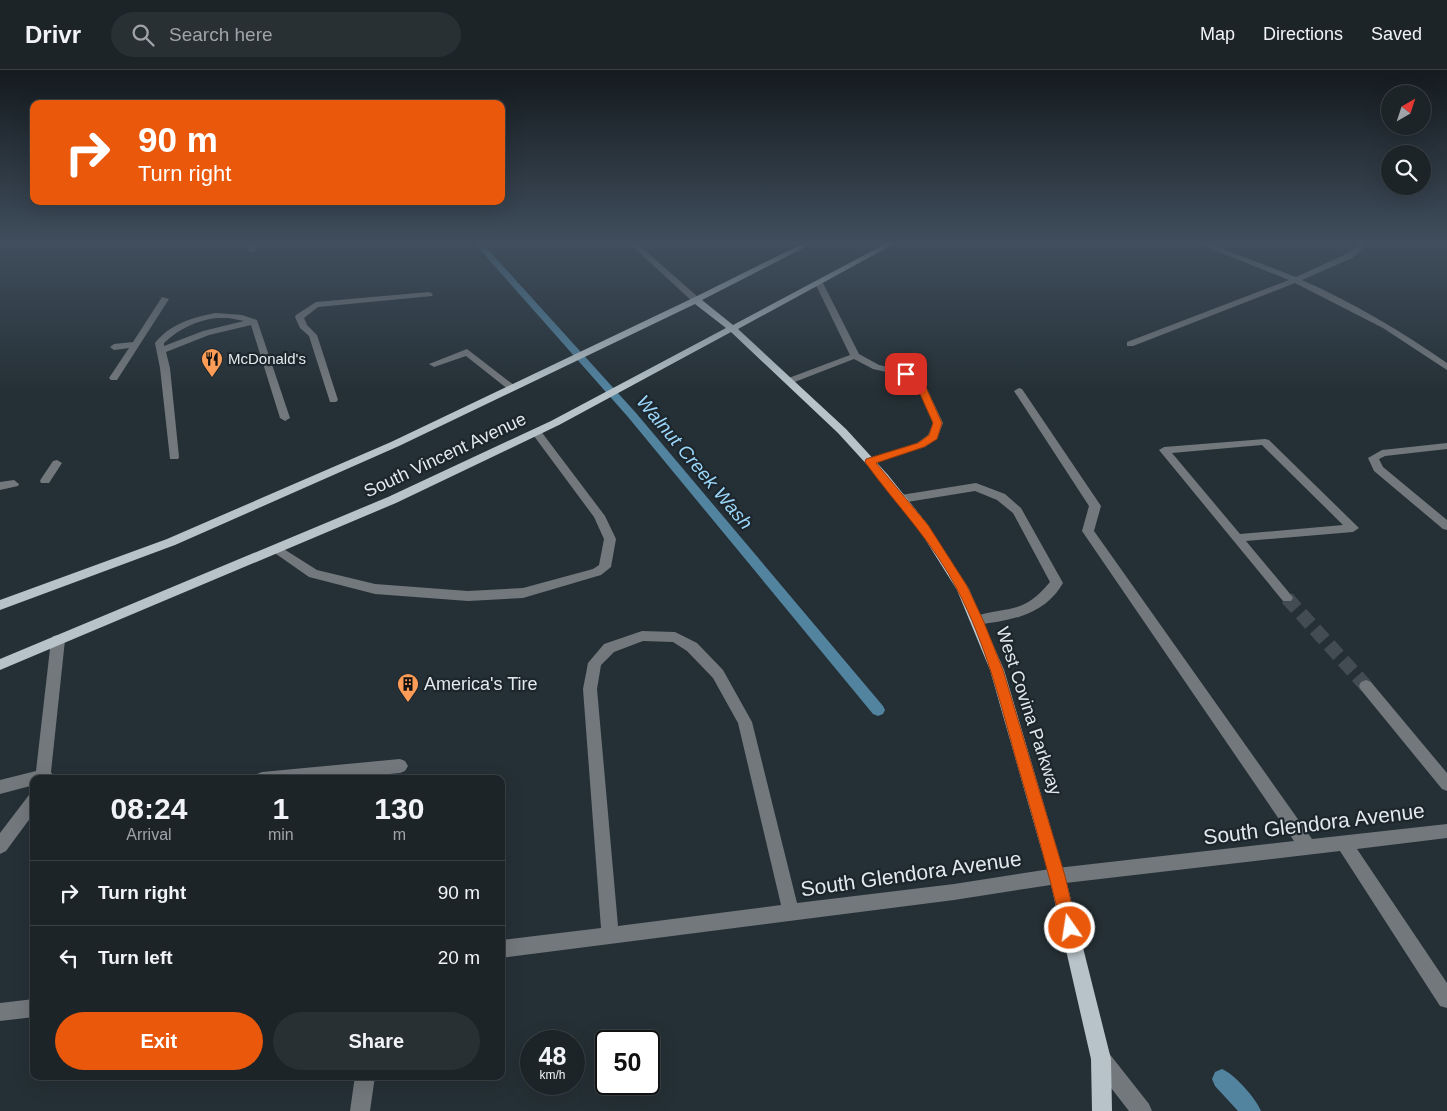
<!DOCTYPE html>
<style>
:root{--surface:#1c2428;--page:#293034;--text:#f1f3f6;--muted:#a0a4a8;--line:#3a4145;--accent:#ea580c}
body{margin:0;font-family:Helvetica,sans-serif;background:var(--page);color:var(--text);height:100vh;display:flex;flex-direction:column;font-size:19px;white-space:nowrap}
*{box-sizing:border-box;margin:0}
p{font-size:16px;color:var(--muted)}
.icon{flex:none;width:28px;height:28px;fill:none;stroke:currentColor;stroke-width:2;stroke-linecap:round;stroke-linejoin:round}
.map{position:relative;flex:1;overflow:hidden}
.drawer{position:absolute;left:30px;top:705px;width:475px;height:305px;display:flex;flex-direction:column;background:var(--surface);border-radius:10px;box-shadow:0 5px 20px #0002,0 0 0 1px var(--line)}
.drawer>*{flex:none}
.guide{position:absolute;left:30px;top:30px;width:475px;height:105px;border-radius:10px;box-shadow:0 5px 20px #0002,0 0 0 1px var(--line);background:#ea580c;color:#fff;overflow:hidden}
.needle{width:32px;rotate:39deg}
.tools{position:absolute;left:1381px;top:15px;display:grid;gap:10px}
.tools a{display:grid;place-items:center;width:50px;height:50px;border-radius:50%;background:var(--surface);box-shadow:0 5px 20px #0002,0 0 0 1px var(--line);font-size:25px}
.speed{position:absolute;left:520px;top:960px;display:flex;gap:10px;font-size:25px;font-weight:700;text-align:center}
.speed>*{display:grid;place-content:center;width:65px;height:65px;border-radius:50%;background:var(--surface);box-shadow:0 5px 20px #0002,0 0 0 1px var(--line);line-height:1}
.speed small{font-size:12px;font-weight:400}
.speed .limit{border:2px solid #111;border-radius:8px;background:#fff;color:#111}
.pin{position:absolute;display:grid;place-items:center;width:42px;height:42px;color:#fff;margin:-21px;border-radius:10px;box-shadow:0 2px 8px #0006}
.me{position:absolute;width:55px;margin:-28px;rotate:347deg;stroke-linejoin:round;filter:drop-shadow(0 0 4px #0008)}
.turn{display:flex;align-items:center;gap:18px;height:105px;padding:0 25px;font-size:22px}
.turn .icon{width:65px;height:65px;stroke-width:2.5}
.turn b{display:block;font-size:35px;line-height:42px}
.eta{display:flex;justify-content:space-evenly;align-items:center;height:85px;text-align:center}
.eta b{font-size:30px;font-weight:700;line-height:35px}
.primary-button{display:flex;gap:10px;margin-top:auto;padding:10px 25px}
.primary-button a{flex:1;height:58px;border-radius:30px;background:var(--accent);color:#fff;font-size:20px;font-weight:700;line-height:58px;text-align:center}
.primary-button a+a{background:var(--page);color:var(--text)}
ul{padding:0;list-style:none}
li{display:flex;align-items:center;gap:15px;height:65px;padding:0 25px;border-top:1px solid var(--line)}
li div{flex:1}
li b{display:block;font-size:19px}
li em{font-style:normal}
header{display:flex;align-items:center;gap:30px;box-sizing:border-box;height:70px;padding:0 25px;background:var(--surface);border-bottom:1px solid var(--line)}
header strong{font-size:24px}
nav{display:flex;gap:28px;margin-inline-start:auto;font-size:18px}
.search{width:350px;height:45px;background:var(--page);display:flex;align-items:center;gap:12px;box-sizing:border-box;padding:0 18px;border-radius:28px;color:var(--muted);font-size:19px}
.map>svg:first-child{display:block}
.lines{fill:none;stroke-linecap:round;stroke-linejoin:round}
.stream{fill:#52839f;fill-rule:evenodd}
.minor-tunnel{stroke:#424c52;stroke-width:14;stroke-dasharray:14 7;stroke-linecap:butt}
.minor{fill:#73787c;fill-rule:evenodd}
.major{fill:#b7c3c9;fill-rule:evenodd}
.route{fill:#ea580c;stroke:#983908}
.labels{text-anchor:middle;stroke-width:4.5;stroke-linejoin:round;paint-order:stroke}
.far-poi-label{font-size:15px;fill:#e3eaee;stroke:#1c262c;text-anchor:start}
.street-label{font-size:18px;fill:#e3eaee;stroke:#1c262c}
.poi-label{font-size:18px;fill:#e3eaee;stroke:#1c262c;text-anchor:start}
.water-label{font-size:19px;font-style:italic;fill:#9bd7fa;stroke:#1c262c}
.near-street-label{font-size:21px;fill:#e3eaee;stroke:#1c262c}
</style>
<header>
<strong>Drivr</strong>
<div class="search"><svg class="icon" aria-label="search" viewBox="0 0 24 24"><circle cx="10" cy="10" r="6"/><path d="M15 15l6 6"/></svg>Search here</div>
<nav><a>Map</a><a>Directions</a><a>Saved</a></nav>
</header>
<div class="map">
<svg width="1447" height="1041" viewBox="0 0 1447 1041">
<rect width="100%" height="100%" fill="#253036"/>
<g class="lines">
<path class="stream" d="M 475,174 L 483,174 L 636,343 L 883,636 L 885,640 L 883,644 L 878,646 L 873,644 L 628,347 Z
M 1222,999 C 1234,1004 1256,1028 1261,1041 L 1238,1041 L 1215,1016 L 1212,1009 L 1215,1002 Z"/>
<path class="minor-tunnel" d="M 1287,528 L 1366,616"/>
<path class="minor" d="M 246,174 L 254,174 L 255,182 L 249,182 Z
M 630,174 L 638,174 L 699,228 L 699,232 L 693,232 Z
M 1199,174 L 1210,174 L 1296,207 L 1346,184 L 1360,174 L 1368,174 L 1352,188 L 1302,210 C 1354,233 1401,261 1447,293 L 1447,300 L 1383,258 L 1295,213 L 1133,276 L 1127,276 L 1127,272 L 1289,210 Z
M 816,211 L 823,213 L 859,284 L 879,295 L 920,304 L 943,353 L 937,369 L 925,377 L 874,393 L 866,393 L 865,391 L 866,389 L 917,373 L 928,365 L 933,353 L 913,308 L 873,299 L 854,289 L 792,313 L 786,313 L 786,309 L 850,285 L 815,213 Z
M 429,222 L 433,224 L 432,226 L 318,237 L 304,248 L 307,255 L 317,265 L 338,330 L 336,332 L 330,332 L 309,266 L 300,258 L 295,247 L 296,245 L 316,232 Z
M 162,227 L 169,229 L 117,310 L 111,310 L 109,308 L 129,278 L 114,280 L 110,277 L 114,274 L 133,272 Z
M 216,243 L 242,245 L 257,250 L 290,348 L 285,351 L 280,348 L 251,255 L 209,265 L 166,282 L 170,298 L 179,387 L 178,389 L 170,389 L 160,298 L 155,273 C 170,254 193,247 216,243 ZM 216,248 L 229,248 L 244,251 L 203,261 L 164,276 L 164,273 C 179,259 195,251 216,248 Z
M 467,279 L 515,316 L 515,320 L 509,320 L 466,286 L 434,297 L 429,294 Z
M 1019,318 L 1022,319 L 1101,436 L 1094,461 L 1312,769 L 1447,754 L 1447,768 L 1357,779 L 1447,913 L 1447,938 L 1440,936 L 1340,781 L 1057,814 L 954,830 L 501,888 L 501,870 L 601,858 L 583,619 L 588,593 L 604,574 L 642,561 L 675,562 L 697,573 L 723,600 L 752,652 L 797,833 L 954,814 L 1057,798 L 1294,771 L 1082,461 L 1089,436 L 1014,321 ZM 643,571 L 673,572 L 687,581 L 713,608 L 738,653 L 781,835 L 618,856 L 597,619 L 601,595 L 614,582 Z
M 536,359 L 540,360 L 605,446 L 616,469 L 611,497 L 601,505 L 523,528 L 468,531 L 375,524 L 309,507 L 269,479 L 271,476 L 279,476 L 317,500 L 375,514 L 468,521 L 523,518 L 593,499 L 599,495 L 604,469 L 594,447 L 531,362 Z
M 1265,369 L 1269,370 L 1359,458 L 1353,462 L 1246,471 L 1291,525 L 1293,528 L 1291,531 L 1283,531 L 1159,380 L 1164,377 ZM 1262,375 L 1343,455 L 1240,464 L 1172,383 Z
M 1447,373 L 1447,379 L 1385,386 L 1379,389 L 1383,397 L 1447,450 L 1447,460 L 1443,459 L 1374,401 L 1368,388 L 1382,380 Z
M 57,390 L 62,393 L 49,413 L 41,413 L 40,411 L 41,409 L 53,391 Z
M 14,410 L 19,414 L 18,416 L 0,420 L 0,412 Z
M 976,413 L 1005,424 L 1021,438 L 1063,513 C 1044,546 1011,550 977,555 L 972,553 L 971,550 L 972,547 C 1009,535 1022,546 1050,512 L 1013,443 L 997,430 L 975,421 L 901,433 L 895,429 L 901,425 Z
M 58,565 L 63,566 L 65,570 L 51,702 L 53,705 L 51,709 L 34,709 L 34,715 L 0,724 L 0,710 L 36,701 L 51,570 L 53,566 Z
M 1366,610 L 1371,612 L 1447,703 L 1447,721 L 1442,719 L 1361,620 L 1359,616 L 1361,612 Z
M 400,689 L 405,691 L 408,696 L 405,701 L 400,703 L 336,709 L 254,709 L 257,704 L 262,702 Z
M 34,723 L 34,743 L 6,781 L 0,784 L 0,763 L 29,725 Z
M 34,929 L 34,947 L 0,951 L 0,933 Z
M 1101,979 L 1108,982 L 1149,1034 L 1152,1041 L 1129,1041 L 1094,996 L 1091,989 L 1094,982 Z
M 355,1006 L 375,1006 L 370,1041 L 350,1041 Z"/>
<path class="major" d="M 802,174 L 811,174 L 702,230 L 733,255 L 885,174 L 894,174 L 738,259 L 846,359 L 888,405 L 928,455 L 969,519 L 1004,600 L 1065,806 L 1111,989 L 1112,1041 L 1092,1041 L 1091,989 L 1049,806 L 990,600 L 957,520 L 920,461 L 880,409 L 838,363 L 731,262 L 559,355 L 396,433 L 0,600 L 0,589 L 388,427 L 551,351 L 726,258 L 695,234 L 399,376 L 175,475 L 0,540 L 0,530 L 167,469 L 391,372 L 693,228 Z"/>
</g>
<linearGradient id="sky" x2="0" y2="1"><stop stop-color="#141a1e"/><stop offset="0.54" stop-color="#404e5d"/><stop offset="1" stop-color="#404e5d" stop-opacity="0"/></linearGradient>
<rect width="1447" height="320" fill="url(#sky)"/>
<path class="route" d="M 902,302 L 920,304 L 942,353 L 937,369 L 924,377 L 876,393 L 928,455 L 967,516 L 983,550 L 1003,600 L 1065,806 L 1077,858 L 1075,864 L 1070,866 L 1064,864 L 1062,858 C 1048,800 1032,743 1015,686 C 1000,630 985,573 958,521 C 934,473 896,435 865,392 L 866,389 L 918,373 L 929,365 L 933,353 L 913,308 L 902,306 Z"/>
<defs>
<g id="restaurant-pin" transform="scale(1.125)"><path d="M0 17L-7.5 6A9.5 9.5 0 1 1 7.5 6Z" fill="#fd9c56" stroke="#1c262c"/><path d="M-5-6h1v4h1v-4h1v4h1v-4h1v5L-1.5 .5V6h-2V.5L-5-1ZM5-6V6H3V1.5H1.5Q1.5-4 5-6Z" fill="#111"/></g>
<g id="building-pin" transform="scale(1.125)"><path d="M0 17L-7.5 6A9.5 9.5 0 1 1 7.5 6Z" fill="#fd9c56" stroke="#1c262c"/><path d="M-4-6H4V6H1V3H-1V6H-4ZM-2.5-4.3h1.7v1.8h-1.7ZM.8-4.3h1.7v1.8H.8ZM-2.5-1h1.7V.8h-1.7ZM.8-1h1.7V.8H.8Z" fill="#111"/></g>
</defs>
<g fill-rule="evenodd">
<use href="#restaurant-pin" x="212" y="289"/>
<use href="#building-pin" x="408" y="614"/>
</g>
<g class="labels">
<g class="far-poi-label">
<text x="228" y="294">McDonald's</text>
</g>
<g class="street-label">
<text transform="translate(445 385) rotate(-25)" y="6">South Vincent Avenue</text>
<text transform="translate(1029 641) rotate(72)" y="6">West Covina Parkway</text>
</g>
<g class="poi-label">
<text x="424" y="620">America's Tire</text>
</g>
<g class="water-label">
<text transform="translate(695 392) rotate(50)" y="7">Walnut Creek Wash</text>
</g>
<g class="near-street-label">
<text transform="translate(1314 754) rotate(-7)" y="7">South Glendora Avenue</text>
<text transform="translate(911 804) rotate(-8)" y="7">South Glendora Avenue</text>
</g>
</g>
</svg>
<div class="tools">
<a><svg class="needle" viewBox="-14 -14 28 28"><path d="M0-13l5 13h-10z" fill="#e53935"/><path d="M0 13l5-13h-10z" fill="#a0a4a8"/></svg></a>
<a><svg class="icon" aria-label="search" viewBox="0 0 24 24"><circle cx="10" cy="10" r="6"/><path d="M15 15l6 6"/></svg></a>
</div>
<div class="speed"><div>48<small>km/h</small></div><div class="limit">50</div></div>
<div class="pin" style="left:906px;top:304px;background:#d93025"><svg class="icon" aria-label="arrive" viewBox="0 0 24 24"><path d="M6 21V4h12l-3 4 3 4H6"/></svg></div>
<svg class="me" style="left:1070px;top:858px" viewBox="-20 -20 40 40"><circle r="17" fill="#ea580c" stroke="#fff" stroke-width="3"/><path d="M0-11L8 9 0 5-8 9z" fill="#fff"/></svg>
<div class="guide">
<div class="turn"><svg class="icon" aria-label="right" viewBox="0 0 24 24"><path d="M7 20v-9h11M14 6l5 5-5 5"/></svg><div><b>90 m</b>Turn right</div></div>
</div>
<section class="drawer">
<div class="eta">
<div><b>08:24</b><p>Arrival</p></div>
<div><b>1</b><p>min</p></div>
<div><b>130</b><p>m</p></div>
</div>
<ul>
<li><svg class="icon" aria-label="right" viewBox="0 0 24 24"><path d="M7 20v-9h11M14 6l5 5-5 5"/></svg><div><b>Turn right</b></div><em>90 m</em></li>
<li><svg class="icon" aria-label="left" viewBox="0 0 24 24"><path d="M17 20v-9H6M10 6l-5 5 5 5"/></svg><div><b>Turn left</b></div><em>20 m</em></li>
</ul>
<div class="primary-button"><a>Exit</a><a>Share</a></div>
</section>
</div>
